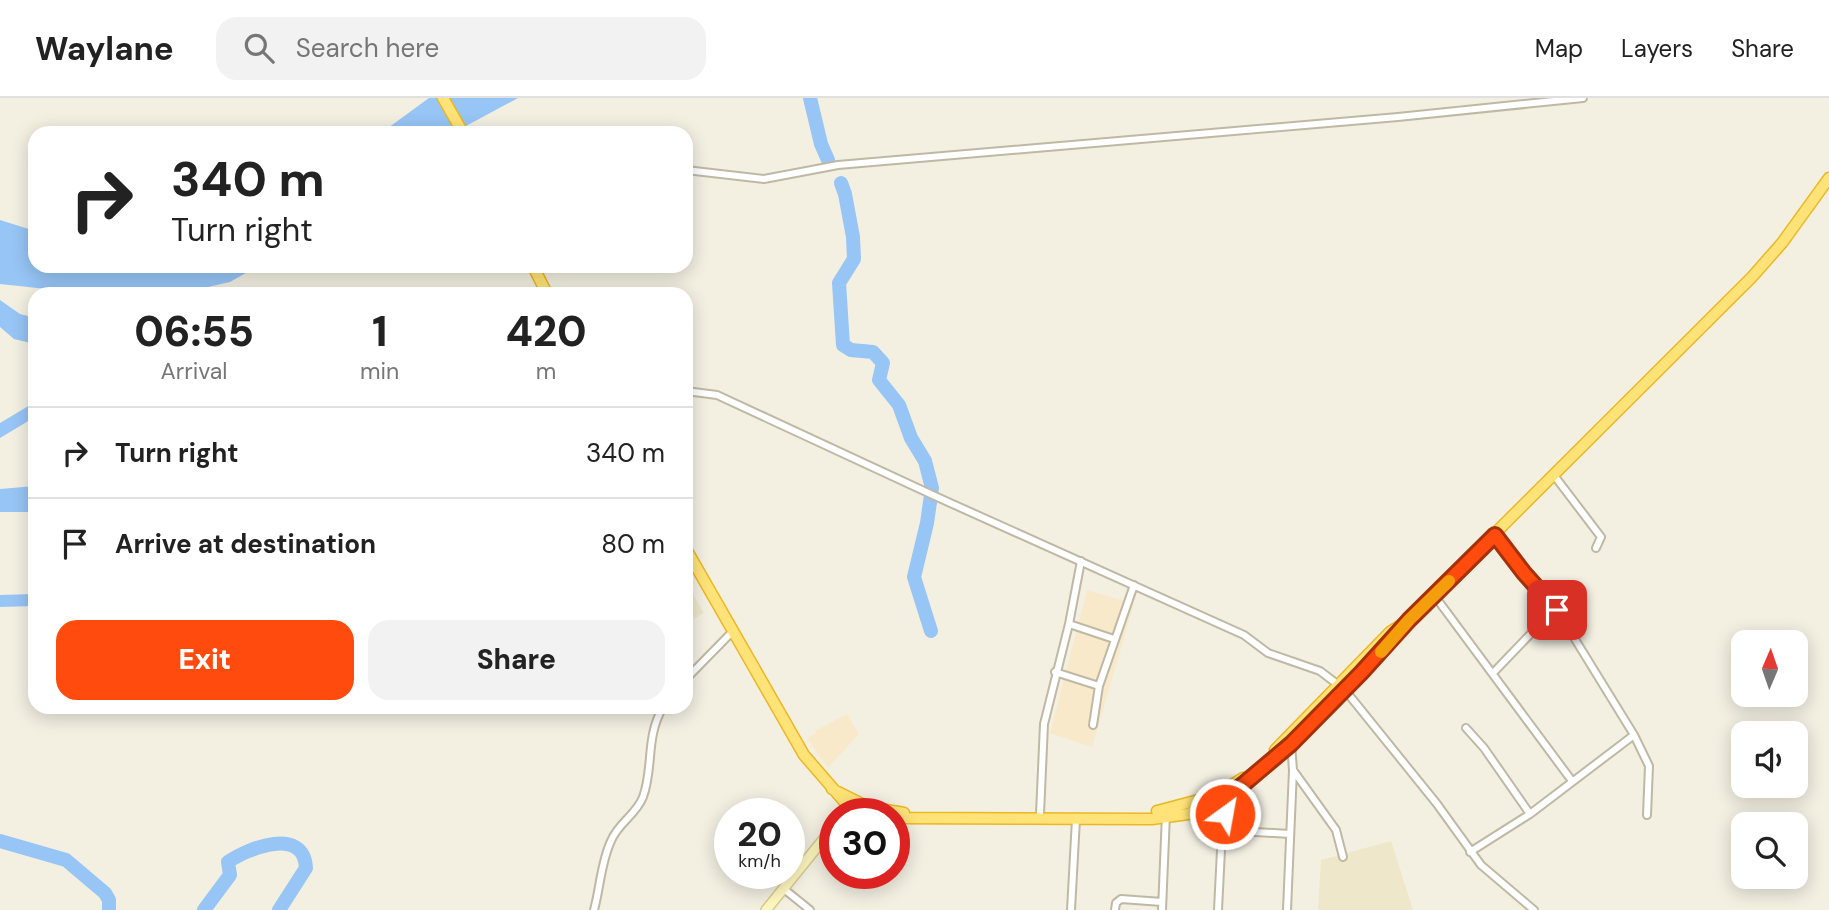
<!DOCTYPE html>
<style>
:root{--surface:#fff;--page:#f2f2f2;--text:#222;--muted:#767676;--line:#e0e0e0;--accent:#ff4b0d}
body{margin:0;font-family:"DM Sans",sans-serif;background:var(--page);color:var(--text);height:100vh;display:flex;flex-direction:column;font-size:26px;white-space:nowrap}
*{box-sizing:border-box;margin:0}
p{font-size:23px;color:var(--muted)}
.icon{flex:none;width:38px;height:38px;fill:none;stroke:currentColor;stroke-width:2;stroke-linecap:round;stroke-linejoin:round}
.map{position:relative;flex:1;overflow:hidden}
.details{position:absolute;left:28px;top:189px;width:665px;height:427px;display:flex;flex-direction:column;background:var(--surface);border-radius:21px;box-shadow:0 4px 18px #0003}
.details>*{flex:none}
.hud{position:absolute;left:28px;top:28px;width:665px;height:147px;border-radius:21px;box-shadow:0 4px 18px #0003;background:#fff;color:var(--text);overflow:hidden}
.needle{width:46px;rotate:2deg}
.fabs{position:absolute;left:1731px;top:532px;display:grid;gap:14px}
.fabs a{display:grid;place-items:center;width:77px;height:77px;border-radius:14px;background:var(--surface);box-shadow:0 4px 18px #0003;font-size:35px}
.speed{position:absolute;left:714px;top:700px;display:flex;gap:14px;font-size:35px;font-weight:700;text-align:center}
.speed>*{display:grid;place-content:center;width:91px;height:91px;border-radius:50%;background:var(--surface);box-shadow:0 4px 18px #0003;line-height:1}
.speed small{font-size:18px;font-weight:400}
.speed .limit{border:10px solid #d22;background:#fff;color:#111}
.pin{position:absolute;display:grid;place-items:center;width:60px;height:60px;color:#fff;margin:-30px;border-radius:14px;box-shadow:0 4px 10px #0006}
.me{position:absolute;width:77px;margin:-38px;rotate:32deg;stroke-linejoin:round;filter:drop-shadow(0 0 5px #0008)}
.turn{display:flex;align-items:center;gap:24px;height:147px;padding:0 28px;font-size:32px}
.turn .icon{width:91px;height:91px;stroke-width:2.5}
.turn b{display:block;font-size:49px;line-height:60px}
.eta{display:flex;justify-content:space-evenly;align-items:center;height:119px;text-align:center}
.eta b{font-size:42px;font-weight:800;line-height:49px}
.cta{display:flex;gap:14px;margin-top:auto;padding:14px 28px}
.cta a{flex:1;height:80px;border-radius:21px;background:var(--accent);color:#fff;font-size:28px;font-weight:800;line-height:80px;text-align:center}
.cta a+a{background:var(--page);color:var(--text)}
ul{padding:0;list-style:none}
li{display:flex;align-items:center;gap:21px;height:91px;padding:0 28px;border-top:2px solid var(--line)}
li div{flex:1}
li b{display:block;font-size:26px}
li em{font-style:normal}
header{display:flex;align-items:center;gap:42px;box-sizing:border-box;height:98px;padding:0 35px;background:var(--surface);border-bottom:2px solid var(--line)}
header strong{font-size:33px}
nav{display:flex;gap:38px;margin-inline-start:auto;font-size:24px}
.search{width:490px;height:63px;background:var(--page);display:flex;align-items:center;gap:18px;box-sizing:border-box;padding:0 24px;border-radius:21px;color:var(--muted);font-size:26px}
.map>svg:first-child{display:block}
.commercial{fill:#f8e9ca}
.education{fill:#eee7ca}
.water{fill:#97c5f6}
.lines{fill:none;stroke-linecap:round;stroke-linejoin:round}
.river{stroke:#97c5f6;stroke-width:14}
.minor-casing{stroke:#bfb8a4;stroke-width:10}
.secondary-casing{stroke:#d7cc8d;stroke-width:12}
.trunk-casing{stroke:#ebb724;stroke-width:13}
.minor{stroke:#fff;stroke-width:6}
.secondary{stroke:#fff7c0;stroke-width:9}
.trunk{stroke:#ffe378;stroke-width:10}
.route-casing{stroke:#a63108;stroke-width:18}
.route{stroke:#ff4b0d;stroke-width:12}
.slow{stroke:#f59e0b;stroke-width:12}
</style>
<header>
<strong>Waylane</strong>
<div class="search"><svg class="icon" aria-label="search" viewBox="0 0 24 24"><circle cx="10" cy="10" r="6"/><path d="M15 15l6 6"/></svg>Search here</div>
<nav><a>Map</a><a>Layers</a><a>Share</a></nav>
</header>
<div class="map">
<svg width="1829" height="812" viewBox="0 0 1829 812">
<rect width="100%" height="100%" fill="#f3f0e2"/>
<path class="commercial" d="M 1087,492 L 1134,506 L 1092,649 L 1050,635 Z
M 847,616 L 859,636 L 828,670 L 807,640 L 816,635 L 815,633 Z"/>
<path class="education" d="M 686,484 L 704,515 L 686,525 Z
M 1391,743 L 1413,812 L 1318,812 L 1321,762 Z"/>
<path class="water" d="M 429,0 L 518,0 L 453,35 L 381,35 Z
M 0,122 L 35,133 L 35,168 L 258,168 L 230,184 L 177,196 L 93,196 L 0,186 Z
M 0,202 L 20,216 L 35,220 L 35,246 L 14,241 L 0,229 Z
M 35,304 L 35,319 L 0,340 L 0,325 Z
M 35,388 L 35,414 L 0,414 L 0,391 Z
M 35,496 L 35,508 L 0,509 L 0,497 Z"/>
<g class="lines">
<path class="river" d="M 810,0 L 821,46 L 828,62
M 841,85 L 845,96 L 853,139 L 854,161 L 839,185 L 843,247 L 851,252 L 873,254 L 883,265 L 879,282 L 899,307 L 911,340 L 925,363 L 932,390 L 927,425 L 914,479 L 931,533
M 0,743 L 66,762 L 105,795 L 109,802 L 109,812
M 204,812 L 230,777 L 228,764 C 248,750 304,728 306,770 L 279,812"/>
<g class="minor-casing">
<path id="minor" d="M 686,72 L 764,81 L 838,67 L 1398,19 L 1583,0
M 686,293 L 717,297 L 937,399 L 1244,537 L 1268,555 L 1320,573 L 1345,592 L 1437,706 L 1481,767 L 1534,812
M 1553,376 L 1601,439 L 1596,450
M 1495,437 L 1524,475 L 1557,512 L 1634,637 L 1649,668 L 1647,717
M 1434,497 L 1572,683
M 1069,526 L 1081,463
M 1055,574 L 1099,588
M 1493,575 L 1541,525 L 1557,512
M 686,581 L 733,533
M 1093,627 L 1099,588 L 1134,487
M 1466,630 L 1484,650 L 1530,716
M 1293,672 L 1336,732 L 1343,759
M 1040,716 L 1044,626 L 1069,526 L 1114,541
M 1222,732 L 1290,736
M 1470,754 L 1530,716 L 1634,637
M 784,791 L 810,812
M 594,812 C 600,790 601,764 611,743 C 618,725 636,717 643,699 C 654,669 645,640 663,609
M 1071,812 L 1076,721
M 1115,812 L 1116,805 L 1121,801 L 1162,804
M 1162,812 L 1166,716
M 1218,812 L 1222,732 L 1227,700
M 1287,812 L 1293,672 L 1291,646"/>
</g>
<g class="secondary-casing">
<path id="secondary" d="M 766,812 L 835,727"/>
</g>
<g class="trunk-casing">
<path id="trunk" d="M 443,0 L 463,35
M 533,168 L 547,196
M 686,451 L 804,657 L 849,709 L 867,716
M 1275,652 L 1390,534 L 1401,527
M 832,691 L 868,709 L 904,715
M 1157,713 L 1214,698 L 1243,680
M 894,720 L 1152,721 L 1188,716 L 1227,700 L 1291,646 L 1397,537 L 1408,522 L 1752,179 L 1782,145 L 1829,80"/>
</g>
<use href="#minor" class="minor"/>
<use href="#secondary" class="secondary"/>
<use href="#trunk" class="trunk"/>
</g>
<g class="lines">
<g class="route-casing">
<path id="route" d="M 1225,716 L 1227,700 L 1291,646 L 1361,575 L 1409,522 L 1495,437 L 1524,475 L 1557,512"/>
</g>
<use href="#route" class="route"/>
<path class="slow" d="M 1381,554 L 1409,522 L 1449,483"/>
</g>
</svg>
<div class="fabs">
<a><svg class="needle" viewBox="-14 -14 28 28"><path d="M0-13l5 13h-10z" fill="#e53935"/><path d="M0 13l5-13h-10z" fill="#767676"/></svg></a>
<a><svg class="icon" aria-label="sound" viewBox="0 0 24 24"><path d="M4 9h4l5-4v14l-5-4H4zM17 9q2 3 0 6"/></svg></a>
<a><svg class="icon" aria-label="search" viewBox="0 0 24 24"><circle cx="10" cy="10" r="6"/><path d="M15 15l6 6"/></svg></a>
</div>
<div class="speed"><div>20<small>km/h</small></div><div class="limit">30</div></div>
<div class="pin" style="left:1557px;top:512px;background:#d93025"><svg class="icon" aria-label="arrive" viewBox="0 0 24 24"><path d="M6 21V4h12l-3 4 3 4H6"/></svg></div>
<svg class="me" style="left:1225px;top:716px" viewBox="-20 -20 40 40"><circle r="17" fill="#ff4b0d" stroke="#fff" stroke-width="3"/><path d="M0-11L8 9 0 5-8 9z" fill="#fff"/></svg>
<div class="hud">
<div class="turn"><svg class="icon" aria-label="right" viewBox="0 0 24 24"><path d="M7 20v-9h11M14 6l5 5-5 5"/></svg><div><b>340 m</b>Turn right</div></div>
</div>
<section class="details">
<div class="eta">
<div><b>06:55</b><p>Arrival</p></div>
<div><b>1</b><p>min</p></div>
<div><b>420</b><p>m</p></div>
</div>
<ul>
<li><svg class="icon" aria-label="right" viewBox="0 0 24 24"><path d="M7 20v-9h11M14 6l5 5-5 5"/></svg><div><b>Turn right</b></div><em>340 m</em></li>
<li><svg class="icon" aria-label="arrive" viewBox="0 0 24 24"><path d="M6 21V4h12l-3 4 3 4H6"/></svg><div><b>Arrive at destination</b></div><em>80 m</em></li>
</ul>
<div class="cta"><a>Exit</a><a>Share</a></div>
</section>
</div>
